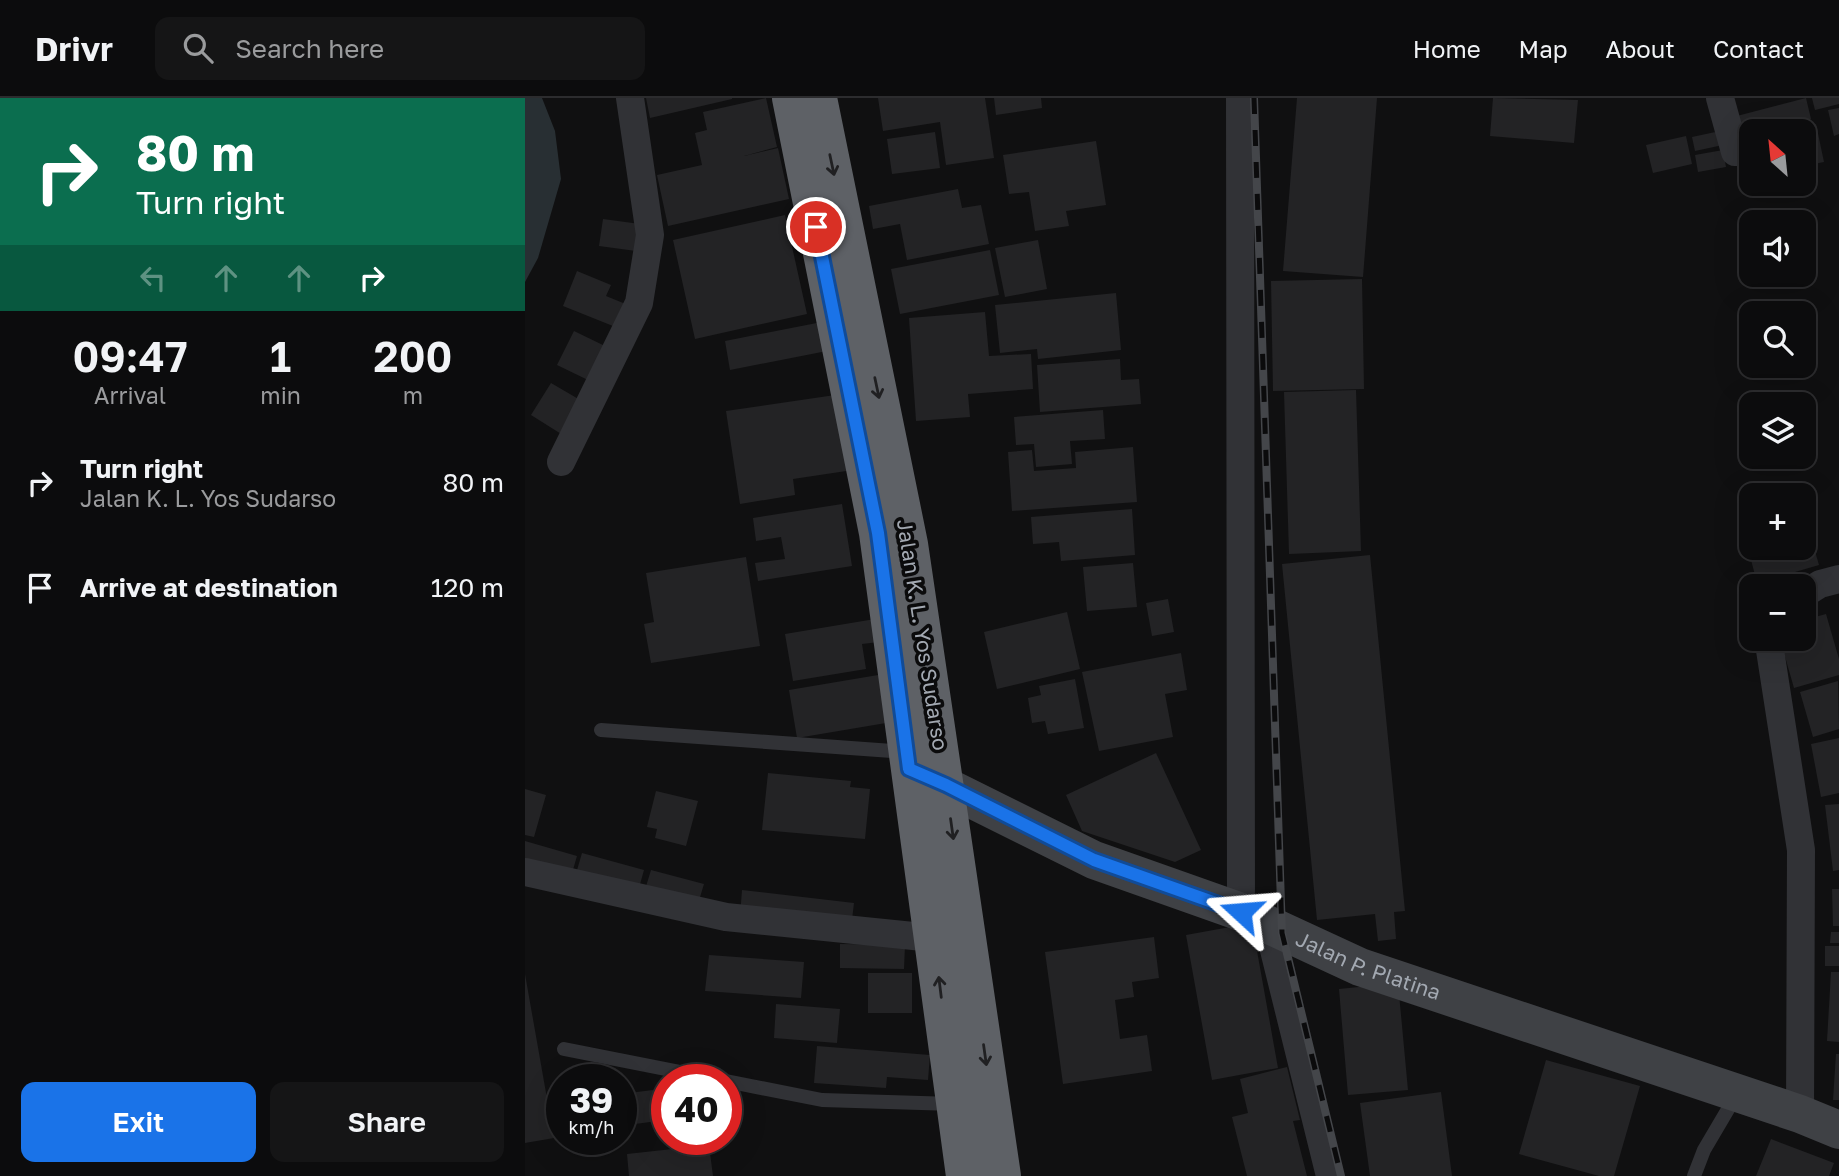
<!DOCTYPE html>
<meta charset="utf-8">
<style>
:root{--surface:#0c0c0d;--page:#151516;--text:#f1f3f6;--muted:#9a9b9d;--line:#2c2c2e;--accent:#1a73e8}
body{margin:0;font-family:"Golos Text",sans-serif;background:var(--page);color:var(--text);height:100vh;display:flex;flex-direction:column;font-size:26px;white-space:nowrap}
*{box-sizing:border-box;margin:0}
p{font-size:23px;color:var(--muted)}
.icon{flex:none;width:38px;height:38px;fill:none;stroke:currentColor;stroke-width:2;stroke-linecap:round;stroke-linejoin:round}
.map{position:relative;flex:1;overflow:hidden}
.sheet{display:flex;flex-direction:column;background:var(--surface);width:525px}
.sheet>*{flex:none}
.banner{background:#0b6e4f;color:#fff;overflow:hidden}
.needle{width:46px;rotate:333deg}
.controls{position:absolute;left:1214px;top:21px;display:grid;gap:14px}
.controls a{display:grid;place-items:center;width:77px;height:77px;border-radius:14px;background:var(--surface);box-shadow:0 7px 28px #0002,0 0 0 2px var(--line);font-size:35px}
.speed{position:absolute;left:21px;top:966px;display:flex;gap:14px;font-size:35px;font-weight:700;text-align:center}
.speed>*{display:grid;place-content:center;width:91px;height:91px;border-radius:50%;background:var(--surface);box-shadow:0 7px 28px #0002,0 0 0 2px var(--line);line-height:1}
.speed small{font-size:18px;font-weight:400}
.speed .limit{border:10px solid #d22;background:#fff;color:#111}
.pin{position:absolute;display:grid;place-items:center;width:60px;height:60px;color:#fff;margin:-30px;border:4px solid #fff;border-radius:50%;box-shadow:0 2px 7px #0007}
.me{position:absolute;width:77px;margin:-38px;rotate:289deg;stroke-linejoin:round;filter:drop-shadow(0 0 5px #0008)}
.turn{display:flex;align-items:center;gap:24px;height:147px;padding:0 21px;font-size:32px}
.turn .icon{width:91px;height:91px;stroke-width:2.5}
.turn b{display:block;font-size:49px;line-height:60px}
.lanes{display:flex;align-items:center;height:66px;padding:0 21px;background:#0003;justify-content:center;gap:35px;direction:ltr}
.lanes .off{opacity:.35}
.eta{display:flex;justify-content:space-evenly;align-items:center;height:119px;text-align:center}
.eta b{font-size:42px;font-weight:600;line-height:49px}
.primary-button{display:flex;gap:14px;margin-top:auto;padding:14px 21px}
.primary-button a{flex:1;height:80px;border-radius:14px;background:var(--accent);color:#fff;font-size:28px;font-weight:600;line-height:80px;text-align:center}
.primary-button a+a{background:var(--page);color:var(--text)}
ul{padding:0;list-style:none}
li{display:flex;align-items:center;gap:21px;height:105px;padding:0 21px}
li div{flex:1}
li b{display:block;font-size:26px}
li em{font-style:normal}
header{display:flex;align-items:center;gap:42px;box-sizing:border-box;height:98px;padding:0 35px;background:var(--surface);border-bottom:2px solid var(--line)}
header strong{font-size:33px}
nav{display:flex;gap:38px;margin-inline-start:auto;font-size:24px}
.search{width:490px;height:63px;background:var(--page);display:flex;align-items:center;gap:18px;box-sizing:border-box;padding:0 24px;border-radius:14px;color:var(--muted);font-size:26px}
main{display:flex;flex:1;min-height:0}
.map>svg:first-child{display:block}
.water{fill:#282f33}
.building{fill:#232325}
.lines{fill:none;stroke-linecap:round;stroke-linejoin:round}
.lane{stroke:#313236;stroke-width:14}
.street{stroke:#313236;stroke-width:28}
.secondary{stroke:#3f4145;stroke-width:38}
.highway{stroke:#5e6166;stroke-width:38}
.rail-casing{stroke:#44464a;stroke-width:8}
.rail{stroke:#0b0b0c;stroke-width:5;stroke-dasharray:16;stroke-linecap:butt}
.oneway{stroke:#202022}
.route-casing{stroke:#114b97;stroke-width:18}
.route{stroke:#1a73e8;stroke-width:12}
.labels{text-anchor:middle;stroke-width:7;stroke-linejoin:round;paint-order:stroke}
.street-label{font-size:21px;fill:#a2a8b1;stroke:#0b0b0c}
</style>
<header>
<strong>Drivr</strong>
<div class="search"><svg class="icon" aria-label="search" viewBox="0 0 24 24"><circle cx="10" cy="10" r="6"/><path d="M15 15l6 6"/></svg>Search here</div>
<nav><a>Home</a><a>Map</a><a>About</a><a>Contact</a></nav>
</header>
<main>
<section class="sheet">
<div class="banner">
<div class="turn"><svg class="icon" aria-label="right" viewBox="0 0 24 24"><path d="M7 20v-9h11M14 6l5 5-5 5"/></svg><div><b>80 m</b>Turn right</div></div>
<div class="lanes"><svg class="icon off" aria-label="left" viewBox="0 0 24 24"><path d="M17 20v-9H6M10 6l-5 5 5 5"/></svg><svg class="icon off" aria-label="ahead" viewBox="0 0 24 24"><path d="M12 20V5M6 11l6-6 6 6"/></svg><svg class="icon off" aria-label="ahead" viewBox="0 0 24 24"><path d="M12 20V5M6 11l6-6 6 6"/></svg><svg class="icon" aria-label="right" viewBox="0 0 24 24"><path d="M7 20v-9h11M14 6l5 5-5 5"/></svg></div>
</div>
<div class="eta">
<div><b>09:47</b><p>Arrival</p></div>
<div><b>1</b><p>min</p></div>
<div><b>200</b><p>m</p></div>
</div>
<ul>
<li><svg class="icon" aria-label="right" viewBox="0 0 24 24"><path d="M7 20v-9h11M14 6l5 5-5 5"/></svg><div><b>Turn right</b><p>Jalan K. L. Yos Sudarso</p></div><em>80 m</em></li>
<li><svg class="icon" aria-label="arrive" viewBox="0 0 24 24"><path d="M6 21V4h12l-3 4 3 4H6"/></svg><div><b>Arrive at destination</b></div><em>120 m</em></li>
</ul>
<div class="primary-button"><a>Exit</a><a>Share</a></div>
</section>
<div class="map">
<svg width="1314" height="1078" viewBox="0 0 1314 1078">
<rect width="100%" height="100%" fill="#101011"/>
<path class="water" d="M 0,0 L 17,0 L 30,33 L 36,81 L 13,160 L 0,184 Z"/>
<path class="building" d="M 121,0 L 207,0 L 207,1 L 125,20 Z
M 241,0 L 252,49 L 219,58 L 253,50 L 264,101 L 143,128 L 132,77 L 177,67 L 170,35 L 182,32 L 178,14 Z
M 353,0 L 460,0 L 469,60 L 421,67 L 415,24 L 358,33 Z
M 469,0 L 516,0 L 517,10 L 471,17 Z
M 772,0 L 852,0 L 838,179 L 758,173 Z
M 968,0 L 1053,2 L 1049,45 L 965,38 Z
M 1281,0 L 1286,21 L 1239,33 L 1227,33 L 1227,36 L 1213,40 L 1208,19 Z
M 1287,0 L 1314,0 L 1314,6 L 1290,12 Z
M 1314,10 L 1314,36 L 1309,38 L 1303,12 Z
M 1291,26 L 1299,64 L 1279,68 L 1279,33 L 1264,32 Z
M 1195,33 L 1198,47 L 1170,53 L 1167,39 Z
M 410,34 L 415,70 L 367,76 L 362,41 Z
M 1161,38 L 1167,66 L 1128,75 L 1121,47 Z
M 571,43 L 581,107 L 541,113 L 544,128 L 510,133 L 504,94 L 484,96 L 478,57 Z
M 1198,52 L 1201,69 L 1173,74 L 1170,57 Z
M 433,91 L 437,110 L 456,107 L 464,146 L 382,162 L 375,126 L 348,131 L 344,108 Z
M 260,117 L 282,216 L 170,241 L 148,142 Z
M 78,121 L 115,126 L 111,153 L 74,148 Z
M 513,142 L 522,191 L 480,199 L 470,150 Z
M 465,152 L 474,197 L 375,216 L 366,171 Z
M 52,173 L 86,187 L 81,198 L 103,207 L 93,230 L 38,208 Z
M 837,181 L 839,291 L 748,293 L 746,183 Z
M 591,195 L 596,252 L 513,261 L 512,251 L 475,255 L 470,207 Z
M 460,214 L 464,258 L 506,256 L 508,291 L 443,296 L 445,319 L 391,323 L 384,220 Z
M 302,223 L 307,252 L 205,272 L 200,243 Z
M 49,233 L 82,249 L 65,283 L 32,267 Z
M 595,261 L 596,282 L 614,281 L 616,306 L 515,314 L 512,267 Z
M 26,285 L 62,306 L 41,339 L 6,317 Z
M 831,292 L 836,453 L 764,456 L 759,294 Z
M 317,296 L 328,372 L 268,381 L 270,397 L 215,406 L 201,313 Z
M 578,312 L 580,341 L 545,343 L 547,366 L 511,369 L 509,346 L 491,347 L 489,319 Z
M 608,349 L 612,404 L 487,413 L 483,354 L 507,352 L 509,373 L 551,370 L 550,354 Z
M 317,406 L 327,468 L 233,483 L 230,465 L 260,461 L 256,439 L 231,443 L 228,420 Z
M 607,411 L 610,457 L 536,463 L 534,444 L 508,446 L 506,419 Z
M 1285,436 L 1294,467 L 1232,485 L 1224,454 L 1238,450 L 1279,450 L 1279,438 Z
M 845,457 L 880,813 L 869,814 L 871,841 L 853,843 L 850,816 L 792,822 L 757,466 Z
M 221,459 L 235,548 L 126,565 L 119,526 L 129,524 L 121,475 Z
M 608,465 L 612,509 L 562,513 L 558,469 Z
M 643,501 L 649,534 L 627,538 L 621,505 Z
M 542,514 L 555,571 L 472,591 L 459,534 Z
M 1301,516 L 1314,561 L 1314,577 L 1269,590 L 1255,541 L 1279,541 L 1279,522 Z
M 350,521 L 354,544 L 337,546 L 341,571 L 268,583 L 260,536 Z
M 656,555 L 662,592 L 640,596 L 648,639 L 574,653 L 557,574 Z
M 359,576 L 367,624 L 272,640 L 264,592 Z
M 550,581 L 559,630 L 523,636 L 520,623 L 507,625 L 503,600 L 516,597 L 514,588 Z
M 1313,583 L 1314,631 L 1288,639 L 1275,594 Z
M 1314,640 L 1314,695 L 1296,699 L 1286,646 Z
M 631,655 L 676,752 L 650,764 L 557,733 L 541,697 Z
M 243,675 L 326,683 L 325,689 L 345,691 L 340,741 L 237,732 Z
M 0,691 L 21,697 L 9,739 L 0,737 Z
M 131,693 L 173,703 L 161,748 L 130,740 L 132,731 L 122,729 Z
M 1314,706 L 1314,772 L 1308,773 L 1300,707 Z
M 0,743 L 52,758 L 45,782 L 0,769 Z
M 57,755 L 119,772 L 112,797 L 50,779 Z
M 126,772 L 179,786 L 172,809 L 119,795 Z
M 1307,791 L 1314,791 L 1314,828 L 1308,828 Z
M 217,792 L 329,805 L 326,830 L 215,818 Z
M 727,825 L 753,970 L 687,982 L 661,837 Z
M 1306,834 L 1314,834 L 1314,845 L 1305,845 Z
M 629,839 L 634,880 L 607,884 L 609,899 L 590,902 L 595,941 L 622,937 L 627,973 L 538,986 L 520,854 Z
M 315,846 L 380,847 L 379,871 L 315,870 Z
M 1300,848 L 1314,848 L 1314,868 L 1300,868 Z
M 184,857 L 279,864 L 276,900 L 180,893 Z
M 1306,874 L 1314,874 L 1314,944 L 1302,943 Z
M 343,875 L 387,875 L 387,915 L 343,915 Z
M 0,876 L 29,1040 L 0,1045 Z
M 873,885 L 883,992 L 823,997 L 814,891 Z
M 251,906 L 315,911 L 312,945 L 249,940 Z
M 292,948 L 405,957 L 403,982 L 362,979 L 361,990 L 289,985 Z
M 1311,956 L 1314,956 L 1314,1002 L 1308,1002 Z
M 1021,962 L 1115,988 L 1089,1078 L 1074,1078 L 994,1056 Z
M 762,969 L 775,1022 L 768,1023 L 782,1078 L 722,1078 L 707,1019 L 723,1015 L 715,981 Z
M 128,992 L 132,1023 L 96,1028 L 96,996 Z
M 916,994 L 927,1078 L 845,1078 L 835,1005 Z
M 1246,1041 L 1309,1065 L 1304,1078 L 1231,1078 Z
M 184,1047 L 188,1078 L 104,1078 L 102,1056 Z"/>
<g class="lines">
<path class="lane" d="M 76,632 L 381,654
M 39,951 L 196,982
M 201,983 L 297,1002 L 429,1006
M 1169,1078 L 1179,1052 L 1212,996"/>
<path class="street" d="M 715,0 L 716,814
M 1195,0 L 1210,54
M 36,364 L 114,205 L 125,137 L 105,0
M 1279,496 L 1295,486 L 1314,481
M 1247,541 L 1245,552 L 1276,752 L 1275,1016
M 0,774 L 201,819 L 408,840
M 743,828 L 805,1078"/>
<path class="secondary" id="s1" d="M 392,674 L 569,762 L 716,814 L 835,869 L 1275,1016 L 1314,1032"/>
<path class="highway" d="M 266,0 L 353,435 L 440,1078
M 293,0 L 384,446 L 477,1078"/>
<g class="rail-casing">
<path id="rail" d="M 729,0 L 757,835 L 816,1078"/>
</g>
<use href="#rail" class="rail"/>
</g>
<defs><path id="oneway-shaft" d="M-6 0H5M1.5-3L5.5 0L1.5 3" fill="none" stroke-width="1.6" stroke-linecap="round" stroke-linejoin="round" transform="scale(1.75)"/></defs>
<g class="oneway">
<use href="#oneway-shaft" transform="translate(307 67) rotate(78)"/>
<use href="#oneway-shaft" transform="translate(352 290) rotate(78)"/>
<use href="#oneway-shaft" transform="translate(427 731) rotate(82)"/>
<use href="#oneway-shaft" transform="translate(415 889) rotate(-97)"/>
<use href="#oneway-shaft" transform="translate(460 957) rotate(82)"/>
</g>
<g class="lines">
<g class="route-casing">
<path id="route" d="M 291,129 L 353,435 L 384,671 L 421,687 L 569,762 L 716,814"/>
</g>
<use href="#route" class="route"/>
</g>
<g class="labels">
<g class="street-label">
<text transform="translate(397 537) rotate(81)" y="7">Jalan K. L. Yos Sudarso</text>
<text dy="7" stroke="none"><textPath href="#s1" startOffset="492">Jalan P. Platina</textPath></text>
</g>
</g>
</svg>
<div class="controls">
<a><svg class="needle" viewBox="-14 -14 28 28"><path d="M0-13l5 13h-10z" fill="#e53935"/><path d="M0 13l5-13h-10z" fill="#9a9b9d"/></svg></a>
<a><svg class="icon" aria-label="sound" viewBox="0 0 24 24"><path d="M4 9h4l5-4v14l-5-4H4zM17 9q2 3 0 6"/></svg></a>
<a><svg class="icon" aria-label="search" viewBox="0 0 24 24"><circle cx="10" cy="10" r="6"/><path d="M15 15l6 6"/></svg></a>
<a><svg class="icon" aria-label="layers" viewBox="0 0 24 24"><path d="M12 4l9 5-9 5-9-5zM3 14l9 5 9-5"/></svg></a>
<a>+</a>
<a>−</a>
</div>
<div class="speed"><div>39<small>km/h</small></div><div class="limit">40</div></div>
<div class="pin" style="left:291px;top:129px;background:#d93025"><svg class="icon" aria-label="arrive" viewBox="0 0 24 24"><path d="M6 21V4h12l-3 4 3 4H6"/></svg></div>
<svg class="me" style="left:716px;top:814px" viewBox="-20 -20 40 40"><path d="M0-17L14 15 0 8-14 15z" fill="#1a73e8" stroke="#fff" stroke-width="4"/></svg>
</div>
</main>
